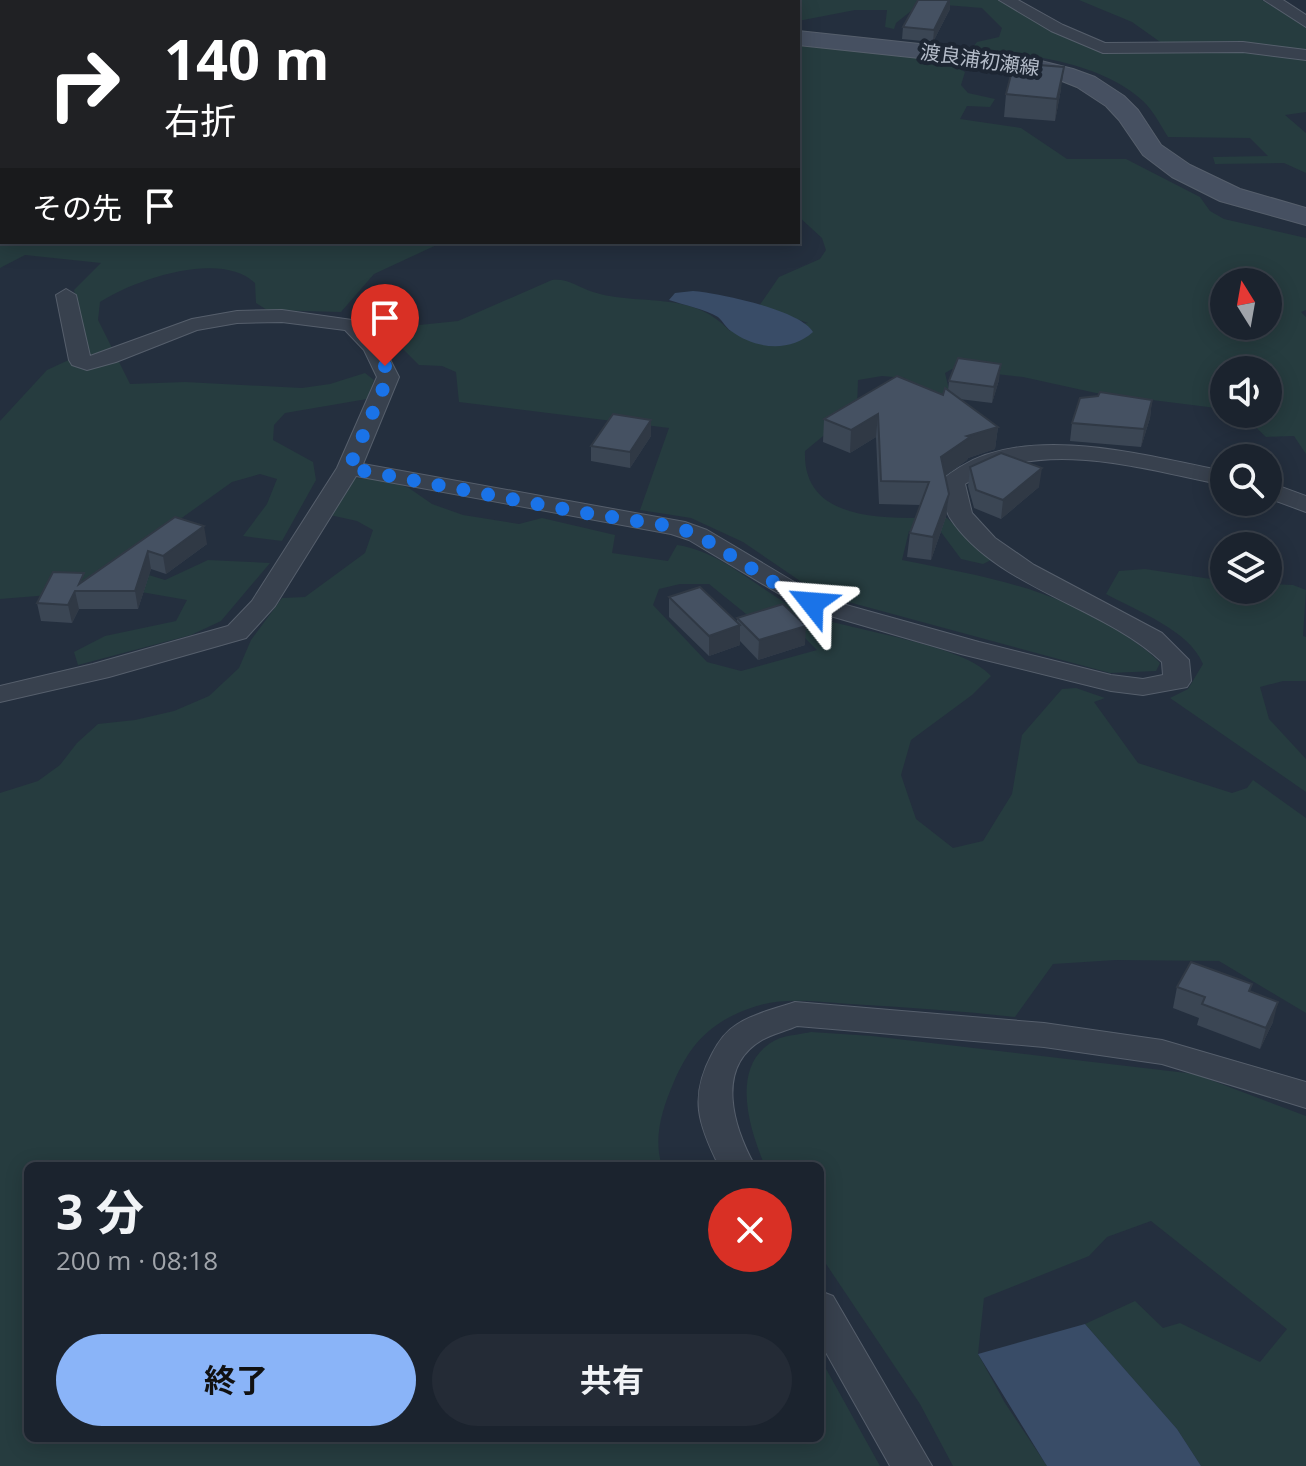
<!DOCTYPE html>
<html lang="ja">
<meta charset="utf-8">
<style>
:root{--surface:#1b232e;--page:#242b36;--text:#f1f3f6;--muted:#a0a4aa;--line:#39404a;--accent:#8ab4f8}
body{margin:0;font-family:"Open Sans","Noto Sans JP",sans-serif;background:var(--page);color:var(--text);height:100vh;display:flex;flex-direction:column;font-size:30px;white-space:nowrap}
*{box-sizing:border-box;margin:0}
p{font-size:26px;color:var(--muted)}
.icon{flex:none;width:44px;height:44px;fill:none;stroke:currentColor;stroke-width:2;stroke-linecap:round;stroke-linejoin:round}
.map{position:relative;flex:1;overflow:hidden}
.side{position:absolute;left:24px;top:1162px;width:800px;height:280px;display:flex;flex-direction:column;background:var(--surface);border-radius:12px;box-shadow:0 4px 20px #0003,0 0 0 2px var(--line)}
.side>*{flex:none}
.banner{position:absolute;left:0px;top:0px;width:800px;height:244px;box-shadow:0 4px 20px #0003,0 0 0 2px var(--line);background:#202124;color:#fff;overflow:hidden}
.needle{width:52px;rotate:349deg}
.tools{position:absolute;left:1210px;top:268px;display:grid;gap:16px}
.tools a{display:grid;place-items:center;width:72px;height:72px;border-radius:50%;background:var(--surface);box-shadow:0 4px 20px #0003,0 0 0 2px var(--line);font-size:40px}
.pin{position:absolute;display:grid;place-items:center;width:68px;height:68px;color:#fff;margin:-82px -34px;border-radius:50% 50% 50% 0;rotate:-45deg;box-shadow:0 0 8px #0007}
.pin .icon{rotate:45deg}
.me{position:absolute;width:88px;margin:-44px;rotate:298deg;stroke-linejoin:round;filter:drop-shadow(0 0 6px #0008)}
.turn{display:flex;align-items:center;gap:28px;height:168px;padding:0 32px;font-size:36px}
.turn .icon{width:104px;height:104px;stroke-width:2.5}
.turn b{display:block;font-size:56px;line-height:68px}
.then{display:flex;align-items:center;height:76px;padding:0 32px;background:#0003;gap:16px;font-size:30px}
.round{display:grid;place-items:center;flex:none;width:84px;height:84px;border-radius:42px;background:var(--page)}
.overview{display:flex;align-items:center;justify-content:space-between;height:136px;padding:0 32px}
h1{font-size:48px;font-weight:700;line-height:60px}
.action{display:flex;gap:16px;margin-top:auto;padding:16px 32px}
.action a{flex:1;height:92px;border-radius:48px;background:var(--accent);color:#111;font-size:32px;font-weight:700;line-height:92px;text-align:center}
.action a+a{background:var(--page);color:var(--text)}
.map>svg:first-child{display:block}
.green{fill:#263c3f;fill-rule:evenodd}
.water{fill:#394c67}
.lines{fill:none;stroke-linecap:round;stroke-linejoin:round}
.minor-casing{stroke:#565f6c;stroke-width:2}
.secondary-casing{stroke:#565f6c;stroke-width:2}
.minor{fill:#38414e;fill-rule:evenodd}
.secondary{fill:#465061;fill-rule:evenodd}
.wall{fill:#3b4654}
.shaded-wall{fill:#303945}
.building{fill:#455162;stroke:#303945;stroke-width:2}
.route{stroke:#1a73e8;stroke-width:14;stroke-dasharray:0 25.2}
.labels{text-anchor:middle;stroke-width:8;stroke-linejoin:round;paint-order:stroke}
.far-street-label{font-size:20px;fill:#b4bcc9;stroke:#1d2633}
</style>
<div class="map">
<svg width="1306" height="1466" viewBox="0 0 1306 1466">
<rect width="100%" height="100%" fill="#242f3e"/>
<path class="green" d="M 0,0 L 628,2 L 2,2 L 2,242 L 76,246 L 152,242 L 443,242 L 374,274 L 341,312 L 267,310 L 256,303 L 255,283 C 222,250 135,279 100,302 L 98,320 L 130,384 L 185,382 L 302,388 L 330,384 L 365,373 L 374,380 L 367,399 L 285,413 L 274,425 L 273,440 L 313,462 L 316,480 L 282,541 L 243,536 L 267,504 L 277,479 L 260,474 L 232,482 L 116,565 L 165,580 L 208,560 L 270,563 L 221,621 L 191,635 L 78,665 L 74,652 L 105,636 L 176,621 L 187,600 L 124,589 L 0,599 L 0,421 L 47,370 L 86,352 L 74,290 L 101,263 L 25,255 L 0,268 Z
M 737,0 L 999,0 L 1118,53 L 1231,50 L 1306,58 L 1306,112 L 1285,115 L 1306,133 L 1306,173 L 1284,163 L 1215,164 L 1213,157 L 1268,156 L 1250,138 L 1168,137 C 1161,126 1153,110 1143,101 C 1099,61 1028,55 972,48 L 977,42 L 999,37 L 1002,28 L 982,8 L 921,3 L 896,23 L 894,29 L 885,27 L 887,10 L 855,10 L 798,21 L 798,2 L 735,2 Z
M 1079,0 L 1262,0 L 1306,27 L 1306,51 L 1237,41 L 1163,44 L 1132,22 Z
M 798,42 C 840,47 934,50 965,72 L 961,85 L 968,93 L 995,99 L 990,107 L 967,106 L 960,119 L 1021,128 L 1067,159 L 1126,159 L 1200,197 L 1210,211 L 1224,219 L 1306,238 L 1306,310 L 1301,312 L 1306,317 L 1306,454 L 1294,436 L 1266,437 L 1242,414 L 1268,414 L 1268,370 L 1224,370 L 1224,409 L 1096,393 L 1023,377 L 952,369 L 945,373 L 955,415 L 925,415 L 905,378 L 882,376 L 858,380 L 857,408 L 805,451 C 802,527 895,517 947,518 L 991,560 L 983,564 L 961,559 L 941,532 L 909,531 L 902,560 C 982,576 1052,587 1122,633 C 1136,643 1148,650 1160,663 L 1156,671 L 1110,673 L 841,600 L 806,585 L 743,542 L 691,518 L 640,510 L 669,428 L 459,402 L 456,372 L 442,366 L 419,365 L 388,334 L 390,328 L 458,321 L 552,280 C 568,278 578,287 593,292 C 641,307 691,289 730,331 L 808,323 L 759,306 L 779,277 L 820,259 L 826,250 L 822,238 L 798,216 ZM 1224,282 L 1268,282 L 1268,326 L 1224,326 Z
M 352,478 L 383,479 L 409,488 L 432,504 L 463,515 L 519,524 L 542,518 L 615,535 L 612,553 L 668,561 L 677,545 C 730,553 767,601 818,618 C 859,631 966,646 991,676 L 972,695 L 911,740 L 901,775 L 916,819 L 953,848 L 983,841 L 1012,794 L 1022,735 L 1062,689 L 1076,688 L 1105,698 L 1094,702 L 1138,763 L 1232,793 L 1247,788 L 1253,780 L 1306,818 L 1306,1013 L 1219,961 L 1116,960 L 1053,964 L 1015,1017 C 960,1011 906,1007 850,1004 C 817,1002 780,996 748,1009 C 708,1024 689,1046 673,1084 C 662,1110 653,1138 662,1166 L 28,1166 L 28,1438 L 820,1438 L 820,1358 L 880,1466 L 0,1466 L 0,793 L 38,781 L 60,765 L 77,743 L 98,724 L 135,720 L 174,711 L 209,696 L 239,668 L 251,640 L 282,598 L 305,597 L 365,553 L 373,530 L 357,521 L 330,515 ZM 680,584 L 709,584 L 756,622 L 784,617 L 817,650 L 741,671 L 707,662 L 653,605 L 659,589 Z
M 1145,569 L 1224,581 L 1224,590 L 1268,590 L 1268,584 L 1293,585 L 1306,590 L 1303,636 L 1306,637 L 1306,681 L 1283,681 L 1260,687 L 1269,719 L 1306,759 L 1306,792 L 1170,698 L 1188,689 L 1203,664 C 1189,630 1137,611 1106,594 L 1119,571 Z
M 811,1032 L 872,1036 L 1195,1074 L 1306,1116 L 1306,1466 L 1201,1466 L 1177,1429 L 1085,1324 L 1135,1301 L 1163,1328 L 1180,1323 L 1260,1362 L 1287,1329 L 1151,1221 L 1107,1237 L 1089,1256 L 984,1298 L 978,1354 L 1005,1403 L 1047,1466 L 953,1466 L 920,1404 L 820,1255 L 820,1166 L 765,1166 C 748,1126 728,1060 780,1038 C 790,1035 802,1034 811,1032 Z"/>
<path class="water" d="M 693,291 C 718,293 801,310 813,332 C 790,353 755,349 731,331 C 726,328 723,321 718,317 C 705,309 684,305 669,300 L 675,293 Z
M 1085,1324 L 1177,1429 L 1201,1466 L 1047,1466 L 1045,1463 L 978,1354 Z"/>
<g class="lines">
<g class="minor-casing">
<path id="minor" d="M 999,0 L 1018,0 L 1063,25 L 1105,43 L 1243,42 L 1306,50 L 1306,60 L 1243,52 L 1103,53 L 1051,31 Z
M 1264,0 L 1283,0 L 1306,15 L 1306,27 Z
M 66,289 L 76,295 L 90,356 L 192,319 L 237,311 L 282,310 L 359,321 L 381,342 L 399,377 L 363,464 L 685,522 L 707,530 L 821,598 L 979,642 L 1111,675 L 1143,679 L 1163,675 L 1162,662 C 1101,605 996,588 950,518 C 944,508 943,493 941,482 C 946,475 953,472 960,467 C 1031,423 1147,456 1224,471 L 1224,485 C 1142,469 1041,436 965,484 L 972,513 L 995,538 L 1034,565 L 1162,633 L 1189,660 L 1191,681 L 1187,687 L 1143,695 L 1111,691 L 961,654 L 803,608 L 689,540 L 671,534 L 356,476 L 275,606 L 246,638 L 109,677 L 0,702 L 0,686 L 93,664 L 228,626 L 252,601 L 337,468 L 377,377 L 364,350 L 345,330 L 282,322 L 237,323 L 197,330 L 116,362 L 87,370 L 72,365 L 69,360 L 56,295 Z
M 1268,482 L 1306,496 L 1306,512 L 1268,498 Z
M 795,1002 L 1044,1023 L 1162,1040 L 1306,1082 L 1306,1108 L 1162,1064 L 1044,1047 L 797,1026 C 786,1031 772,1034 762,1040 C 714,1068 734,1128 755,1166 L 719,1166 C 698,1124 689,1097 712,1054 C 718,1042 725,1032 736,1025 C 752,1014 777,1008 795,1002 Z
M 820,1291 L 833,1296 L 932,1466 L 890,1466 L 820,1342 Z"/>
</g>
<g class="secondary-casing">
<path id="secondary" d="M 633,0 L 660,0 L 661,2 L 634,2 Z
M 798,31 L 1013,54 L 1073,69 L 1095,77 L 1124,96 L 1138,110 L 1161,145 L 1190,165 L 1240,189 L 1306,208 L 1306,225 L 1220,201 L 1172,177 L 1143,155 L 1119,120 L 1106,106 L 1077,87 L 1057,79 L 1013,68 L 798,45 Z"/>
</g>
<use href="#minor" class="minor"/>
<use href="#secondary" class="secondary"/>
</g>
<path class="wall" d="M 918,0 L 950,0 L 950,9 L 933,42 L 902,39 L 903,27 Z
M 1061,89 L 1055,121 L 1004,117 L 1006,94 Z
M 999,380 L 992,403 L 959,399 L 998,427 L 995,449 L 968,458 L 967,460 L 945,476 L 949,494 L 946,517 L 931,560 L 907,557 L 910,533 L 920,505 L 879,504 L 876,437 L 850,453 L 823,442 L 824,419 L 943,395 L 948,391 L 949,381 Z
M 1152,400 L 1150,418 L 1141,447 L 1070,441 L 1072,423 Z
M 651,420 L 651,436 L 630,468 L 591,461 L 591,446 Z
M 970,467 L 1039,487 L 1001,519 L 974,508 L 968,486 Z
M 175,517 L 207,544 L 166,574 L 151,569 L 138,609 L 79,609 L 72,623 L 41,621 L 37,603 L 85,580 Z
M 669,597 L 737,622 L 737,618 L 805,645 L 758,660 L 740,641 L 740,645 L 709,656 L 669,617 Z
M 1177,987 L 1250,992 L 1273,1022 L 1260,1049 L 1197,1025 L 1199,1018 L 1173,1008 Z"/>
<path class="shaded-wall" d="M 949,0 L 950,0 L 950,9 L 933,42 L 934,30 Z
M 1064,67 L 1061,89 L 1055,121 L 1057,99 Z
M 1001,364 L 999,380 L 992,403 L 994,387 Z
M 1152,400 L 1150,418 L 1141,447 L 1144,429 Z
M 878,414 L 876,437 L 850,453 L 851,430 Z
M 651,420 L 651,436 L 630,468 L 630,452 Z
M 998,427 L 995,449 L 968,458 L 967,460 L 939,480 L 941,457 L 967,436 Z
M 1042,468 L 1039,487 L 1001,519 L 1003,500 Z
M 949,494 L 946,517 L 931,560 L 933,537 Z
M 204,526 L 207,544 L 166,574 L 163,556 Z
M 148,551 L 151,569 L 138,609 L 135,591 Z
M 75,591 L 79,609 L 72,623 L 68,605 Z
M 740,625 L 740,645 L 709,656 L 709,636 Z
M 806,626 L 805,645 L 758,660 L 759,640 Z
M 1278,1002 L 1273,1022 L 1260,1049 L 1266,1028 Z"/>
<path class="building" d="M 918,0 L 949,0 L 934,30 L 903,27 Z
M 1014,63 L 1064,67 L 1057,99 L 1006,94 Z
M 958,358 L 1001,364 L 994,387 L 949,381 Z
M 897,376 L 943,395 L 945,388 L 998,427 L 967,436 L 970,437 L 941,457 L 949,494 L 933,537 L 910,533 L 929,482 L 881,481 L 878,414 L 851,430 L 824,419 Z
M 1100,392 L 1152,400 L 1144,429 L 1072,423 L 1080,398 L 1098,396 Z
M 613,414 L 651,420 L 630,452 L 591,446 Z
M 1001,453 L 1042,468 L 1003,500 L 976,490 L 970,467 Z
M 175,517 L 204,526 L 163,556 L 148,551 L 135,591 L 75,591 L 68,605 L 37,603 L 53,572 L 84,573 L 79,584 Z
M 700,587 L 740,625 L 709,636 L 669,597 Z
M 783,604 L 806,626 L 759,640 L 737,618 Z
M 1191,962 L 1252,984 L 1249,991 L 1278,1002 L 1266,1028 L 1202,1004 L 1205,997 L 1177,987 Z"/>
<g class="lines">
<path class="route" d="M 385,366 L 388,377 L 349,468 L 579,512 L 676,527 L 698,535 L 786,590 L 812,603"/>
</g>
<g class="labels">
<g class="far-street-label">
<text transform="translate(980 60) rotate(8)" y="7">渡良浦初瀬線</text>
</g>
</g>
</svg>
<div class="tools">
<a><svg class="needle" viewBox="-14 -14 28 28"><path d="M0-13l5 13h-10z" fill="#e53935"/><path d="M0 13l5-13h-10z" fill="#a0a4aa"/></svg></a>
<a><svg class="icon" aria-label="sound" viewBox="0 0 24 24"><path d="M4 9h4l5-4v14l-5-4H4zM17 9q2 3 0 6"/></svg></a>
<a><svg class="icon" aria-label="search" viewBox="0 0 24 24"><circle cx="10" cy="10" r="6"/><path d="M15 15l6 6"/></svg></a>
<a><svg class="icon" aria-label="layers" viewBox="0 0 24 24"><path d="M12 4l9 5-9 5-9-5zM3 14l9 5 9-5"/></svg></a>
</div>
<div class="pin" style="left:385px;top:366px;background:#d93025"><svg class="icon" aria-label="arrive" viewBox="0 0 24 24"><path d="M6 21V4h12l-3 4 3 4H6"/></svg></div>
<svg class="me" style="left:812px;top:603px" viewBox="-20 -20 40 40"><path d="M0-17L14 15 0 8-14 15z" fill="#1a73e8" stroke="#fff" stroke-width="4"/></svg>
<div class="banner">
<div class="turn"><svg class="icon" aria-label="right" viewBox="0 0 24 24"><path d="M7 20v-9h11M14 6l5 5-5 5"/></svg><div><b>140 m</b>右折</div></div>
<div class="then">その先<svg class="icon" aria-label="arrive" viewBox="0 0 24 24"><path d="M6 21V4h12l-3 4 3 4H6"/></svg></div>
</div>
<section class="side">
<div class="overview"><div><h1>3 分</h1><p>200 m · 08:18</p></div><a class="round" style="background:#d93025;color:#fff"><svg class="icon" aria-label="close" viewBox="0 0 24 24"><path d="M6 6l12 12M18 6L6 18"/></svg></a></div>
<div class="action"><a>終了</a><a>共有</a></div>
</section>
</div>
